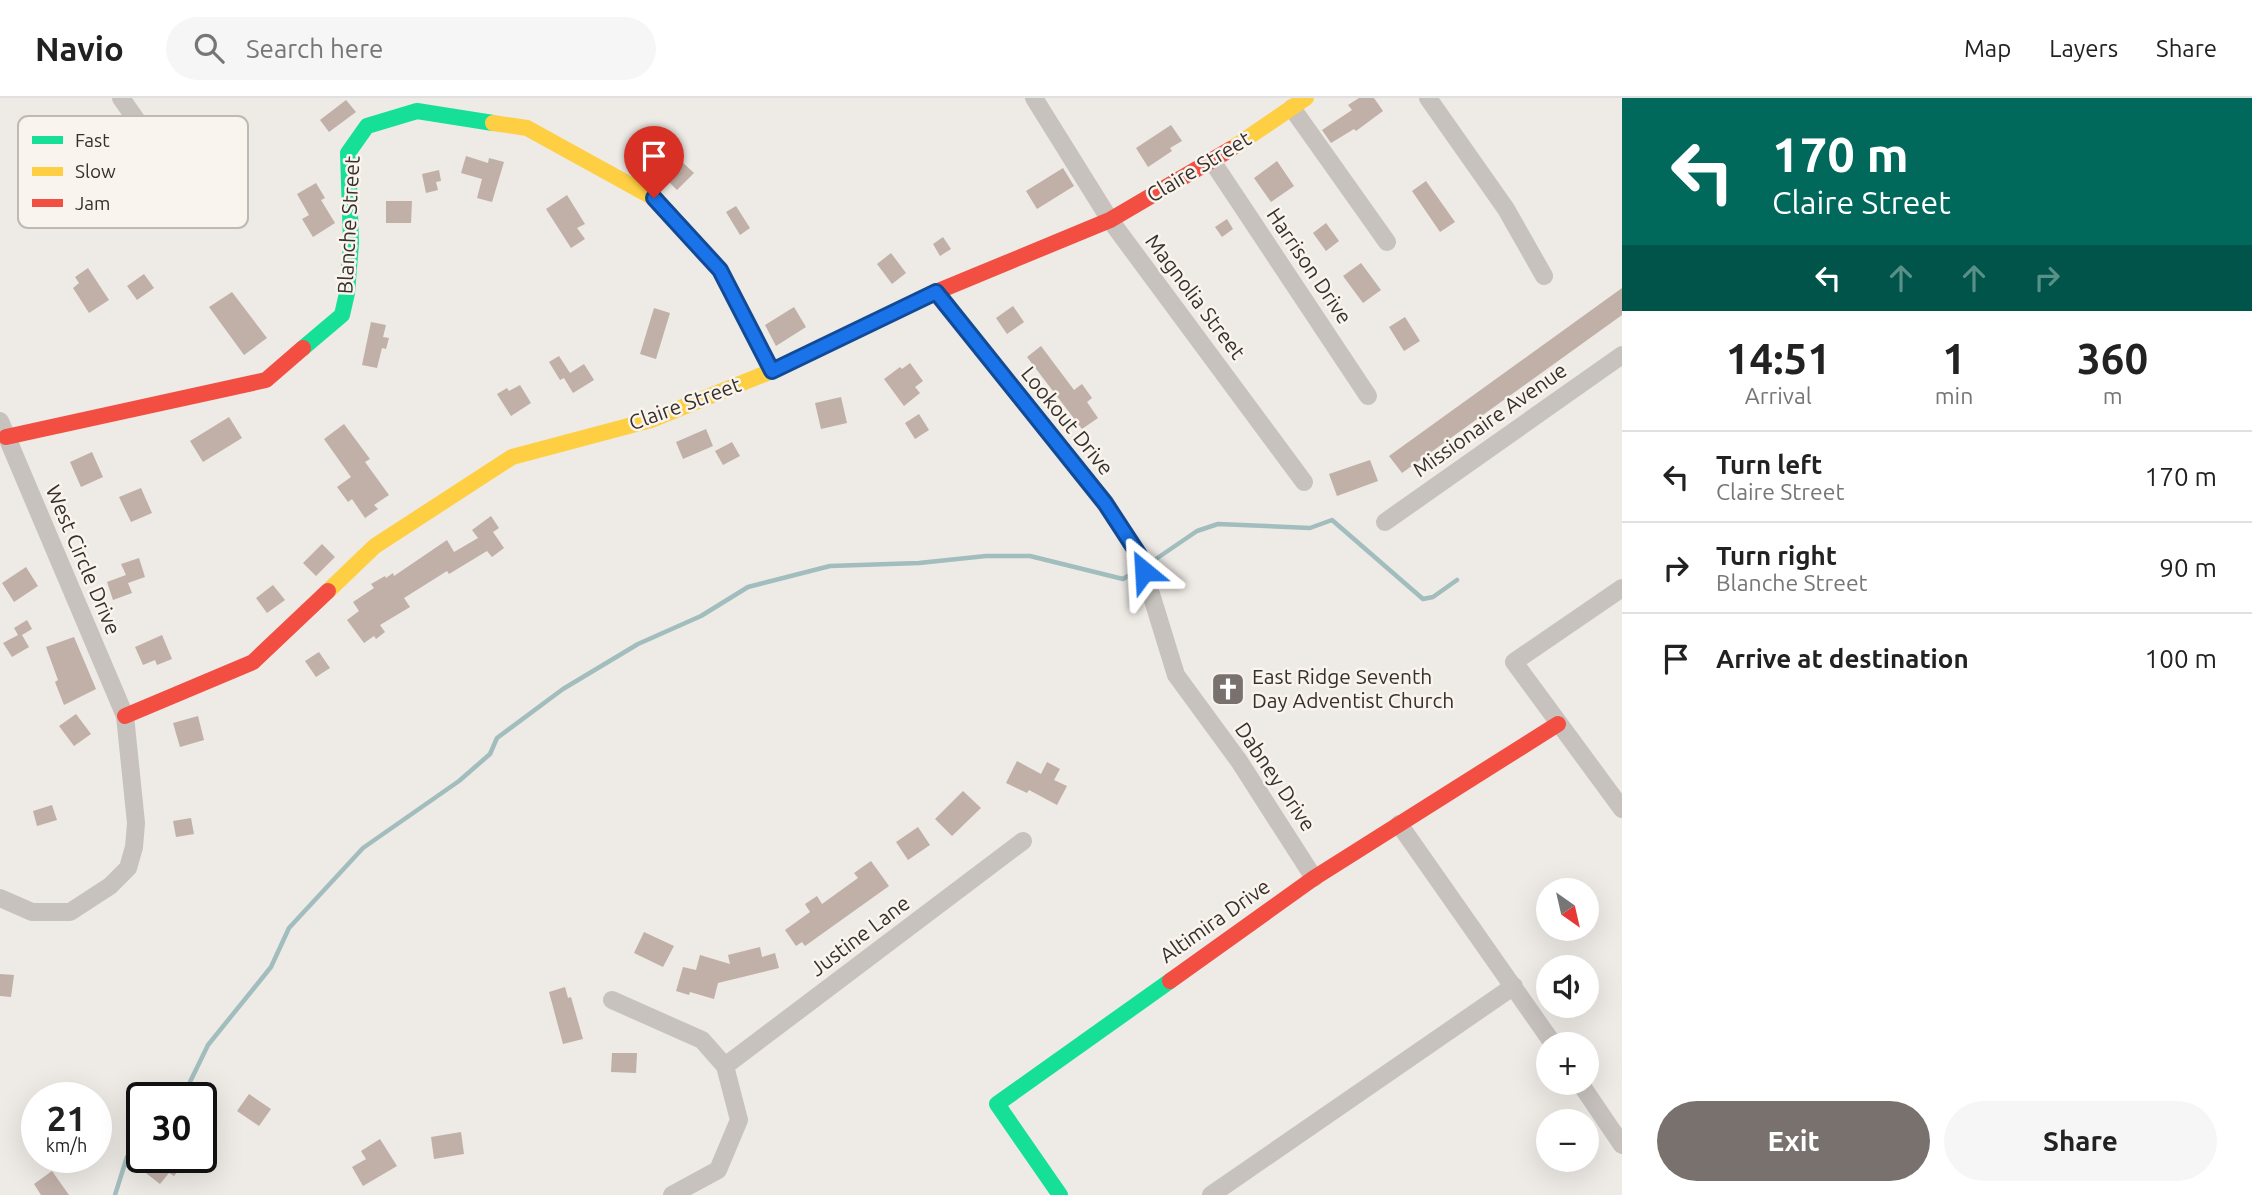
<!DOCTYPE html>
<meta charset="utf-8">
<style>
:root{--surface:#fff;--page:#f6f6f6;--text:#222;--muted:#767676;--line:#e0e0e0;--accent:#78716d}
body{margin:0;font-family:Ubuntu,sans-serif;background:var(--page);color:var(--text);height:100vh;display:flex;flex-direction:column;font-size:26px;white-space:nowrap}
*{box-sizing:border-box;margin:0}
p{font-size:23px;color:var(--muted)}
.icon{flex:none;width:38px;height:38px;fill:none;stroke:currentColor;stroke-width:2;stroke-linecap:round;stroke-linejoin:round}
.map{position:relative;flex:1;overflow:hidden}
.drawer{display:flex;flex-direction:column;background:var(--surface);width:630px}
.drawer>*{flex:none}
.hud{background:#00695c;color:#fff;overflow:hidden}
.needle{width:46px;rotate:146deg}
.buttons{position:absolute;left:1536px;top:780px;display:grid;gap:14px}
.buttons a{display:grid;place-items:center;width:63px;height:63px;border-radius:50%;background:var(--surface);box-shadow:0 7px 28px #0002;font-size:35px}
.speed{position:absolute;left:21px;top:984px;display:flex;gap:14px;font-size:35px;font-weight:700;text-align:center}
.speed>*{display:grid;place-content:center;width:91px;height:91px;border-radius:50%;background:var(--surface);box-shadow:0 7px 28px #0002;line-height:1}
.speed small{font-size:18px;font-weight:400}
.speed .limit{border:4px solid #111;border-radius:10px;background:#fff;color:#111}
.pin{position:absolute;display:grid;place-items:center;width:60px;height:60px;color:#fff;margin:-72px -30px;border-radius:50% 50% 50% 0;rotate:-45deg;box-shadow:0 0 7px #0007}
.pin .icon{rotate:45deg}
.me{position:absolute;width:77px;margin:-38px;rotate:333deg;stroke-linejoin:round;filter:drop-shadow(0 0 5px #0008)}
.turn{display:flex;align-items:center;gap:24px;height:147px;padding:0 35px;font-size:32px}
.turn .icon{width:91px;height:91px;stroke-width:2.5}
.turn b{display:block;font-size:49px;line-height:60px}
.lanes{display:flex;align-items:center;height:66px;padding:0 35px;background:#0003;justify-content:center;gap:35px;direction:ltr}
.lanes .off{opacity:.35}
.eta{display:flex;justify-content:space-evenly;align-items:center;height:119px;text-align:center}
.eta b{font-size:42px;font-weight:700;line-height:49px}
.action{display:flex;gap:14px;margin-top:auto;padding:14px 35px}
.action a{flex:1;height:80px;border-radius:42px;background:var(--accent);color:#fff;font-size:28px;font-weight:700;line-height:80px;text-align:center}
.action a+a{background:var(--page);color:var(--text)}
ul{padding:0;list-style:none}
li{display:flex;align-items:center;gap:21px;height:91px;padding:0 35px;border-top:2px solid var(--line)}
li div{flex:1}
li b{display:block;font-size:26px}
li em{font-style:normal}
header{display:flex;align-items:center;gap:42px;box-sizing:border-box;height:98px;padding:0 35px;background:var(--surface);border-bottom:2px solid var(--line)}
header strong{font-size:33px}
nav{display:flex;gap:38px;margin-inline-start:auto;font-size:24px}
.search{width:490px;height:63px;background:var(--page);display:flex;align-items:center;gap:18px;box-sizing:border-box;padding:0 24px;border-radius:38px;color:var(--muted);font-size:26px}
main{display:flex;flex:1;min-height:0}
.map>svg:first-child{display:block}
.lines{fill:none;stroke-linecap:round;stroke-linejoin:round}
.stream{stroke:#a2bdbd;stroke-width:4.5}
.building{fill:#c0b0a8}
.street{stroke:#c7c2be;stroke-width:18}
.fast{stroke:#16e098;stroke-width:16}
.slow{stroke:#ffcf43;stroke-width:16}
.jam{stroke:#f24e42;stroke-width:16}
.route-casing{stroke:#114b97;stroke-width:18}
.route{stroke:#1a73e8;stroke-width:12}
.labels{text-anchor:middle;stroke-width:5;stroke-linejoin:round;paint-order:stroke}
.street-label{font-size:21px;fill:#38302c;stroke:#f9f4ee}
.poi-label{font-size:21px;fill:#38302c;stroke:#f9f4ee;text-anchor:start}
.key{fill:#f9f4ee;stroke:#bfb9b4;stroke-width:2}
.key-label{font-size:19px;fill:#38302c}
</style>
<header>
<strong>Navio</strong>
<div class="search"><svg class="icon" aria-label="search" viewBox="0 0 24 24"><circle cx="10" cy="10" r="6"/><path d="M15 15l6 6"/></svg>Search here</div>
<nav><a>Map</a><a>Layers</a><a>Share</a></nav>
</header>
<main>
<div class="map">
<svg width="1622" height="1097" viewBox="0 0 1622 1097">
<rect width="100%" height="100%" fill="#eeeae5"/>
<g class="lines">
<path class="stream" d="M 1153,463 L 1197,433 L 1218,426 L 1310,430 L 1332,422 L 1423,501 L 1433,499 L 1457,482
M 178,999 L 189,986 L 208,947 L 271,869 L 289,830 L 363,750 L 459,683 L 490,656 L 497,640 L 563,591 L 638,546 L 701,518 L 748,489 L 830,468 L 919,465 L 986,458 L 1030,458 L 1123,481 L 1133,475
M 115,1097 L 127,1059 L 142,1041"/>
</g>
<path class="building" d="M 1359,0 L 1374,0 L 1383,13 L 1356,33 L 1354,31 L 1331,45 L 1322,32 L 1352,12 L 1348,7 Z
M 346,2 L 356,14 L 329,34 L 320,22 Z
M 1171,27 L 1182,43 L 1170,50 L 1172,53 L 1148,69 L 1136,50 Z
M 466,58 L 488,65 L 489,60 L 504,64 L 492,104 L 477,100 L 482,81 L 461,75 Z
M 680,62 L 694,75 L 677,92 L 664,79 Z
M 1277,63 L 1294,88 L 1271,104 L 1254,80 Z
M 1063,70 L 1074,88 L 1037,111 L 1026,93 Z
M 439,72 L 441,83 L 436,84 L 438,92 L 426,95 L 422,76 Z
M 1426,83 L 1455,124 L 1440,134 L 1412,93 Z
M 316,85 L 325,100 L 321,102 L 335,125 L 313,139 L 302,121 L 309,117 L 297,96 Z
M 567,97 L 585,126 L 577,130 L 585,141 L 571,150 L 546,111 Z
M 386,103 L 412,103 L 411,125 L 386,125 Z
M 736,108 L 750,130 L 740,137 L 726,114 Z
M 1227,121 L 1233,131 L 1222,139 L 1215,129 Z
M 1326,125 L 1339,143 L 1326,153 L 1313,135 Z
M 943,139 L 951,151 L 940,158 L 933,146 Z
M 891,155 L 906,175 L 892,186 L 877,166 Z
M 1361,165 L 1381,192 L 1363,205 L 1343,178 Z
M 88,170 L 109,202 L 89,215 L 73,190 L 79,185 L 75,179 Z
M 144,176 L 154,190 L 137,202 L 127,188 Z
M 1622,190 L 1622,217 L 1402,375 L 1389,358 Z
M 232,194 L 267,240 L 244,257 L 209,209 Z
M 1013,208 L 1024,224 L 1007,236 L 996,220 Z
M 794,209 L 806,229 L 776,248 L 765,227 Z
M 654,210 L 670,215 L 656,261 L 640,256 Z
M 1405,219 L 1420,243 L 1404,253 L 1389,229 Z
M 371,224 L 386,227 L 383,239 L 389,240 L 386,251 L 382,250 L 377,270 L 362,267 Z
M 1041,248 L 1074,292 L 1082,286 L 1092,300 L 1087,304 L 1098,320 L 1082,331 L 1027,259 Z
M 559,258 L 570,275 L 584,266 L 594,282 L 573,295 L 564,280 L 560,282 L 549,264 Z
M 910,265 L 923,283 L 915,289 L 920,295 L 904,308 L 884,281 L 900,269 L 902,271 Z
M 520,287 L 531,305 L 511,318 L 497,296 L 507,290 L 509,293 Z
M 841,299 L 847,325 L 821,331 L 815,305 Z
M 919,316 L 929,332 L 915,341 L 905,325 Z
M 229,319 L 242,340 L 203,364 L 190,343 Z
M 344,326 L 370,361 L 365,364 L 389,397 L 374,407 L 378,411 L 365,420 L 352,401 L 348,404 L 337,389 L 351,379 L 324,341 Z
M 706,331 L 713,348 L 683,361 L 676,344 Z
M 732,344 L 740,358 L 723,367 L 715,353 Z
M 92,354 L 103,379 L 81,389 L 70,364 Z
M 1370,362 L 1378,383 L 1337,398 L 1329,376 Z
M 141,390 L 152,415 L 131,424 L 119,399 Z
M 491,418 L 499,430 L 493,434 L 504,450 L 492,459 L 487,453 L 449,476 L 447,473 L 404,500 L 410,509 L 380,527 L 385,534 L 376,541 L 374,538 L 364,545 L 347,522 L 359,513 L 353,504 L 374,490 L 371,486 L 385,478 L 386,480 L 393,475 L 394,478 L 447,442 L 454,454 L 478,440 L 472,432 Z
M 322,446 L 335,459 L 316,478 L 303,465 Z
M 139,460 L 145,479 L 128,485 L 132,495 L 113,502 L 107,484 L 126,477 L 121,466 Z
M 26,469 L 38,488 L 14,504 L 2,485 Z
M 273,487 L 285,502 L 267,515 L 256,500 Z
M 27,522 L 32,531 L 22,537 L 29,549 L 12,559 L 3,545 L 18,537 L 14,530 Z
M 162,537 L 172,561 L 157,567 L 155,562 L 143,567 L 135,549 Z
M 74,539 L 96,591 L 64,607 L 55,584 L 58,582 L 46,549 Z
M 319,554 L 330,570 L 316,579 L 305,563 Z
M 76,616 L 91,636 L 74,648 L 59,628 Z
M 198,618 L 204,642 L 180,649 L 173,625 Z
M 1017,663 L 1041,676 L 1047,664 L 1060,671 L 1054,682 L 1067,688 L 1057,707 L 1029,692 L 1027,695 L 1006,685 Z
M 963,693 L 981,710 L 952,738 L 935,721 Z
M 52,707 L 57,722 L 37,728 L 33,713 Z
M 191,720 L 194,736 L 176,739 L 173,723 Z
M 918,729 L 930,747 L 908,762 L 896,744 Z
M 871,763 L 889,788 L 805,848 L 802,844 L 796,848 L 785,832 L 810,814 L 805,806 L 817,798 L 822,806 L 858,780 L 854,775 Z
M 644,834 L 674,848 L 663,869 L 634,855 Z
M 760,849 L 762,859 L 775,855 L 779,870 L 718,885 L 714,901 L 690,894 L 689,897 L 676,893 L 683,869 L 696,872 L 700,857 L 730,866 L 728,857 Z
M 0,876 L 14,877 L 11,899 L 0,898 Z
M 565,889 L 568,900 L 571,899 L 583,941 L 563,946 L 549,894 Z
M 612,955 L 637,955 L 636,975 L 611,974 Z
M 249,996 L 271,1011 L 259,1028 L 237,1013 Z
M 461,1034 L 464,1056 L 434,1061 L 431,1039 Z
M 380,1041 L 397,1068 L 363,1088 L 352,1069 L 366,1061 L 361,1053 Z
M 153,1059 L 172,1059 L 183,1067 L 174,1078 L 169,1075 L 160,1086 L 142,1072 Z
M 52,1073 L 69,1097 L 41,1097 L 34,1086 Z"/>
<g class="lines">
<path class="street" d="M 121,0 L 163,60 L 210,117
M 1034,0 L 1110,122 L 1304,384
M 1428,0 L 1506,111 L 1544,178
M 1292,10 L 1387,144
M 1212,63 L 1368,298
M 936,194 L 1105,405 L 1139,457 L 1176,577 L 1239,663 L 1314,780
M 0,323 L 125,618 L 136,725 L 134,749 L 128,770 L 110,788 L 70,814 L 32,814 L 0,800
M 1385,424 L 1622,257
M 1622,490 L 1514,564 L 1622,711
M 1399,726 L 1554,947
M 612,902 L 702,942 L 725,968 L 739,1022 L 718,1072 L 672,1097
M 725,968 L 1023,743
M 1580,985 L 1622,1047
M 1211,1097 L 1514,888"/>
<path class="fast" d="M 303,250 L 342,217 L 347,195 L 351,145 L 348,55 L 367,28 L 417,13 L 493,25
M 1060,1097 L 997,1006 L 1170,883"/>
<path class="slow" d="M 493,25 L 527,30 L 654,100 L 720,172 L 772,273
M 1231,51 L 1306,0
M 328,493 L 375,448 L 512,359 L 651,322 L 772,273 L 849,236"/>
<path class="jam" d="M 849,236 L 936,194 L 1110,122 L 1231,51
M 6,339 L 266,282 L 303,250
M 125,618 L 253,564 L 328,493
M 1170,883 L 1314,780 L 1558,626"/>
</g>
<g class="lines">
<g class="route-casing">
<path id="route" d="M 654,100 L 720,172 L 772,273 L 936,194 L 1105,405 L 1139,457 L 1144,473"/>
</g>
<use href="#route" class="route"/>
</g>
<defs>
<g id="church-square" transform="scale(1.75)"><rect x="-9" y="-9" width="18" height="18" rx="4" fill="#78716d" stroke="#f9f4ee"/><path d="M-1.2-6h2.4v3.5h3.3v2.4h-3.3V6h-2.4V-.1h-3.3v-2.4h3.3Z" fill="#fff"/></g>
</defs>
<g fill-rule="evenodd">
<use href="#church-square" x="1228" y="591"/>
</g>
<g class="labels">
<g class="street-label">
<text transform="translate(1199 69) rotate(-31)" y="7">Claire Street</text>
<text transform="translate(349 127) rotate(-87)" y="7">Blanche Street</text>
<text transform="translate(1309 168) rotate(56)" y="7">Harrison Drive</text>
<text transform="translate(1195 199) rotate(53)" y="7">Magnolia Street</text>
<text transform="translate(685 306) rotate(-20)" y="7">Claire Street</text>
<text transform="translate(1490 322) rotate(-35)" y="7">Missionaire Avenue</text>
<text transform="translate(1067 323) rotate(51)" y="7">Lookout Drive</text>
<text transform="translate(83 462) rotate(67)" y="7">West Circle Drive</text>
<text transform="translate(1275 679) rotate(56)" y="7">Dabney Drive</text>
<text transform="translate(1215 823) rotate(-35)" y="7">Altimira Drive</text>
<text transform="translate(860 838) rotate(-37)" y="7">Justine Lane</text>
</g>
<g class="poi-label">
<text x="1252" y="586">East Ridge Seventh<tspan x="1252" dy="24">Day Adventist Church</tspan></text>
</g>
</g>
<rect x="18" y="18" width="230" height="112" rx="10" class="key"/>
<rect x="32" y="38" width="31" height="8" fill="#16e098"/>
<rect x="32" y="69" width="31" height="9" fill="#ffcf43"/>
<rect x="32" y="101" width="31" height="8" fill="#f24e42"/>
<g class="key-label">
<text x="75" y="49">Fast</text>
<text x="75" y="80">Slow</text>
<text x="75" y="112">Jam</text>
</g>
</svg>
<div class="buttons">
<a><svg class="needle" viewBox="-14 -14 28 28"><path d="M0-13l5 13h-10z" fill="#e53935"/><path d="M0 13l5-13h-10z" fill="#767676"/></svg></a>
<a><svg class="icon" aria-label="sound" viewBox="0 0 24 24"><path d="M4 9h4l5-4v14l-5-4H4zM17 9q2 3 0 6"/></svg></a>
<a>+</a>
<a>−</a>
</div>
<div class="speed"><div>21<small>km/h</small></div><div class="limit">30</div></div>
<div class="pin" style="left:654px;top:100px;background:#d93025"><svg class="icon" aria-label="arrive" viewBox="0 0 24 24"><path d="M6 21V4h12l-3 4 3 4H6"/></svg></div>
<svg class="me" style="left:1144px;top:473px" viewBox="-20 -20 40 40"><path d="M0-17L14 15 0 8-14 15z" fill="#1a73e8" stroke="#fff" stroke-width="4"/></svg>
</div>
<section class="drawer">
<div class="hud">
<div class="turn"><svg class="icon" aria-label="left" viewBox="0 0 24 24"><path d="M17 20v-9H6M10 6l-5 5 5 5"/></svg><div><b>170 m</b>Claire Street</div></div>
<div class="lanes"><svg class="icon" aria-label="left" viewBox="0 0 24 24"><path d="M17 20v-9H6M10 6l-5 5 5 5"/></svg><svg class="icon off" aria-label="ahead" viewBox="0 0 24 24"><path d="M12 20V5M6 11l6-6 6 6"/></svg><svg class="icon off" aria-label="ahead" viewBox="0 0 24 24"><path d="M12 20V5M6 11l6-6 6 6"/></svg><svg class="icon off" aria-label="right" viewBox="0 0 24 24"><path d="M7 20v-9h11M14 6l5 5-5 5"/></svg></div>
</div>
<div class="eta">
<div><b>14:51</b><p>Arrival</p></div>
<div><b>1</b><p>min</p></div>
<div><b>360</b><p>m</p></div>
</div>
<ul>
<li><svg class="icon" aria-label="left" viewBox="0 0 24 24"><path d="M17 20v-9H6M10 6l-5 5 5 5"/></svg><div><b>Turn left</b><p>Claire Street</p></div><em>170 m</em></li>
<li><svg class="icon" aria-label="right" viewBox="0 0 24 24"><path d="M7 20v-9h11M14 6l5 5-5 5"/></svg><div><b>Turn right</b><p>Blanche Street</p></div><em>90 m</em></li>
<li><svg class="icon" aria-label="arrive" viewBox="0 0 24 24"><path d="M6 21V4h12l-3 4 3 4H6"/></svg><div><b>Arrive at destination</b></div><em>100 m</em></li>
</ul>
<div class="action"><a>Exit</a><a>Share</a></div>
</section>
</main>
